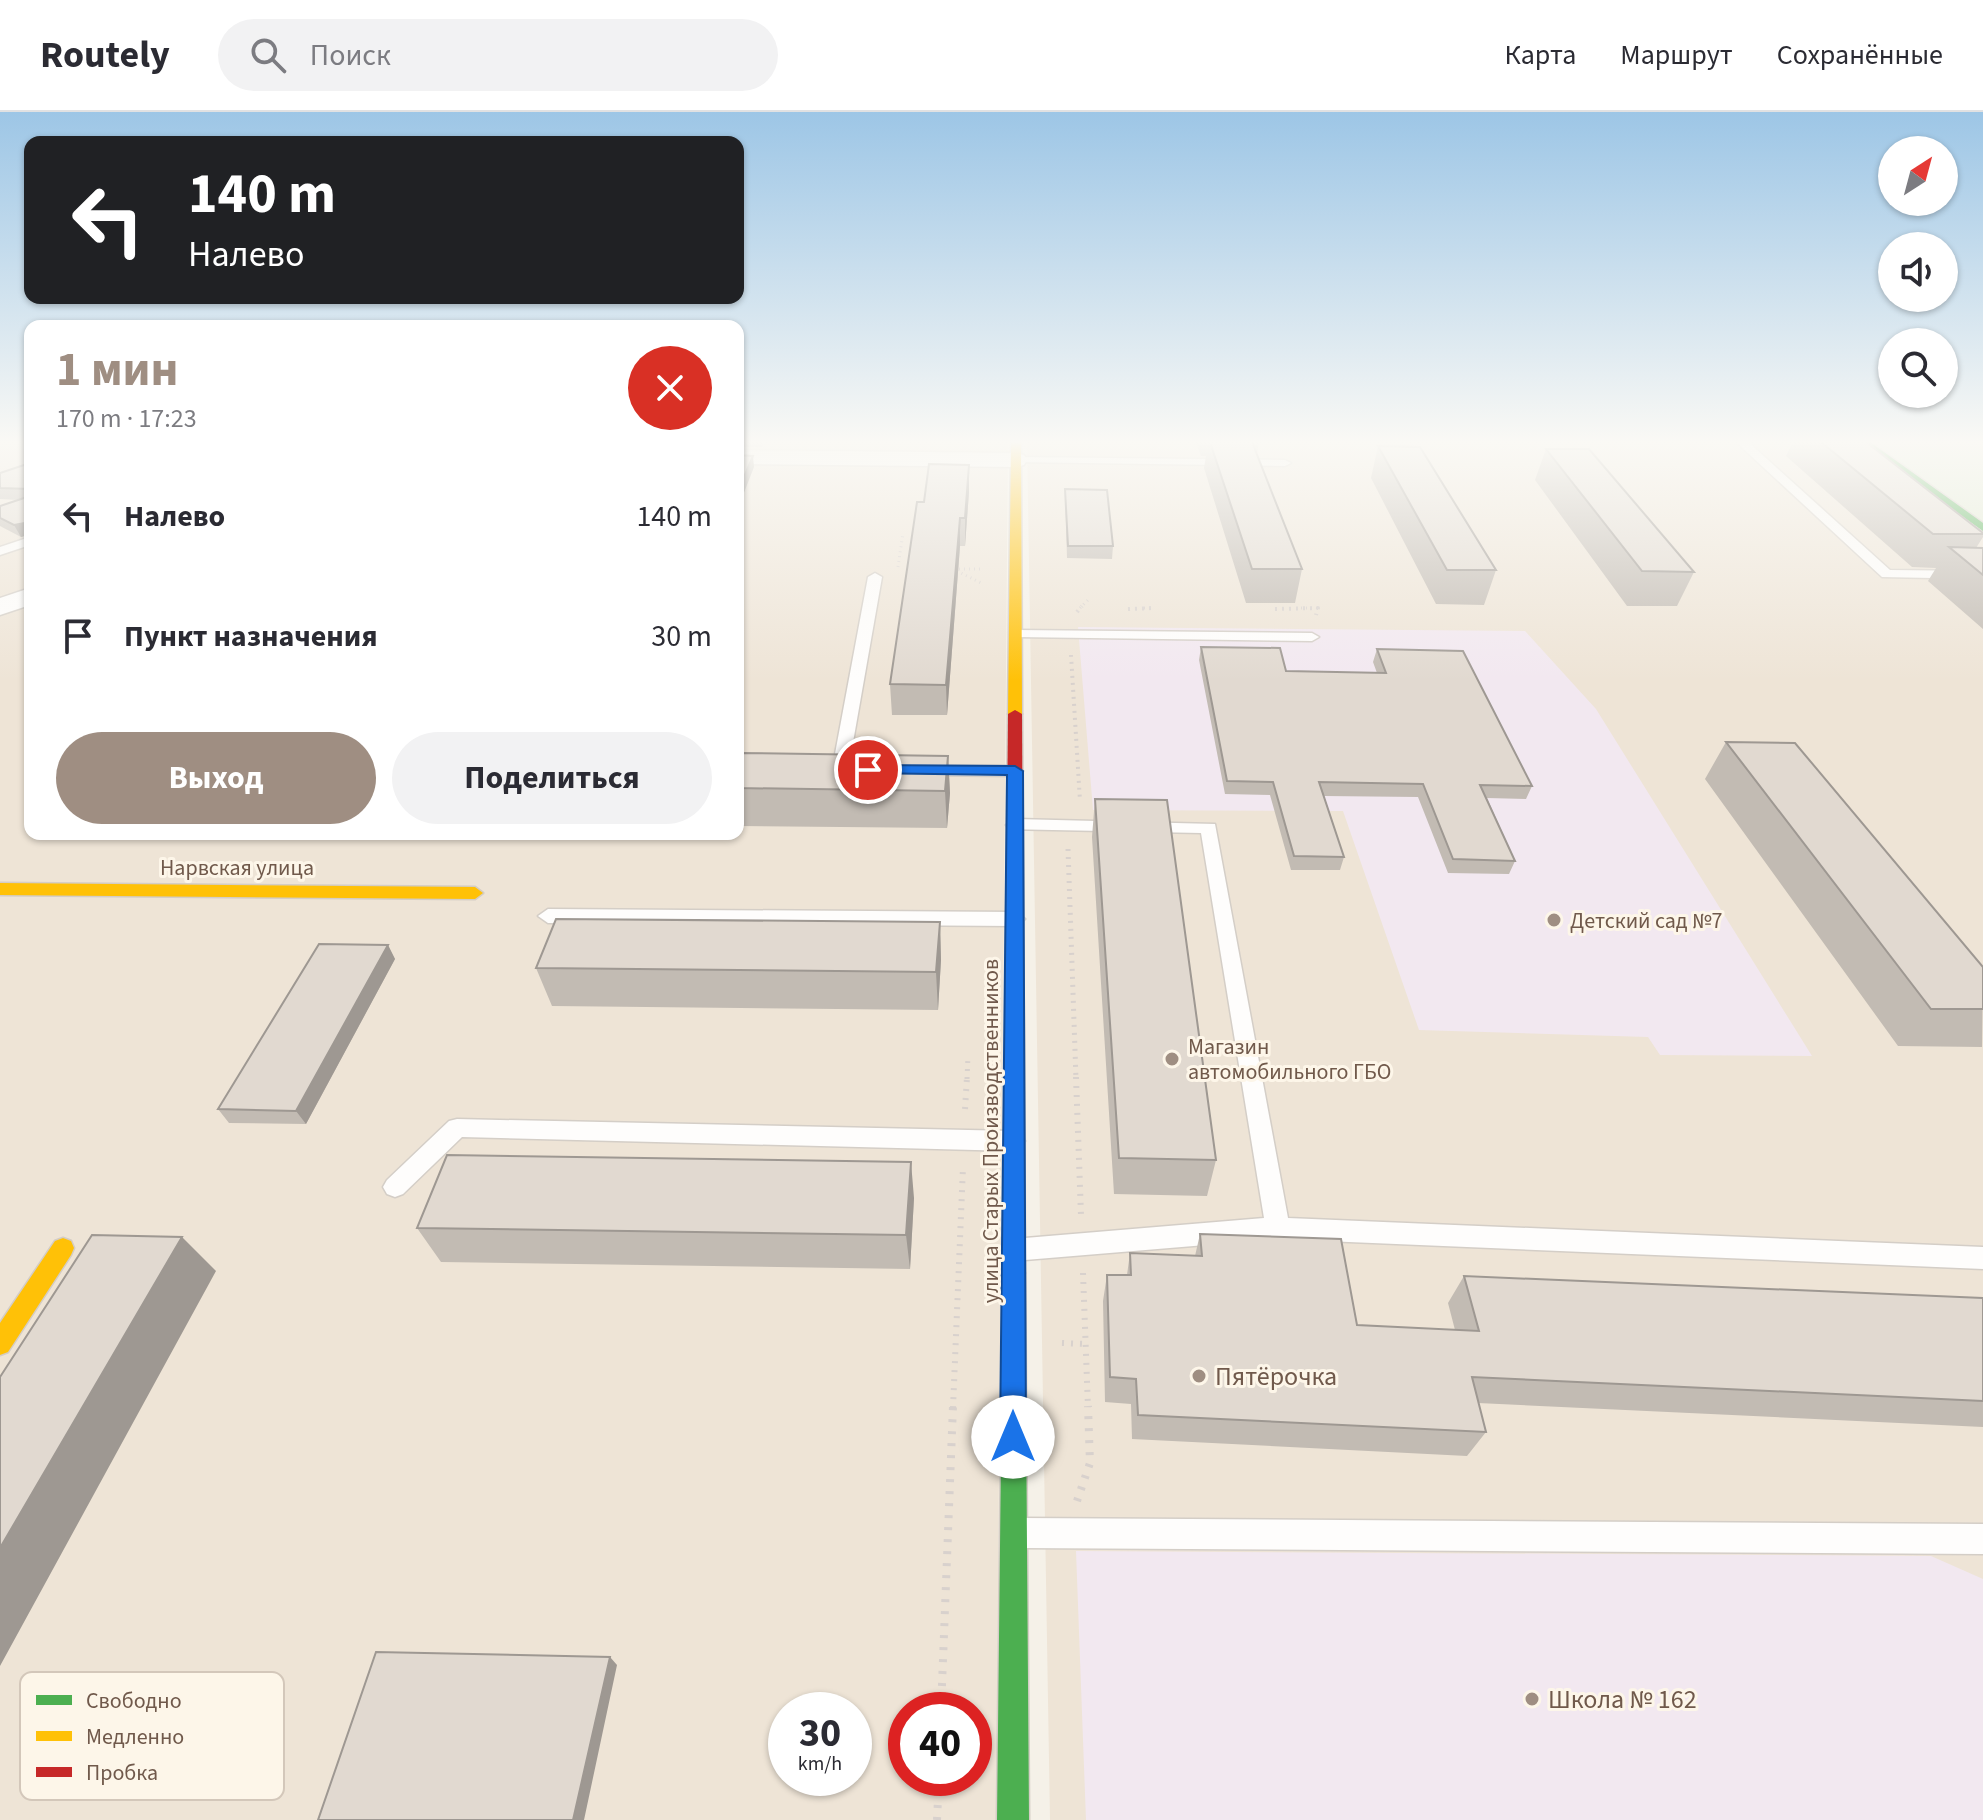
<!DOCTYPE html>
<html lang="ru">
<meta charset="utf-8">
<style>
:root{--surface:#fff;--page:#f2f2f3;--text:#2b2b33;--muted:#7c7c81;--line:#e1e1e2;--accent:#9f8e82}
body{margin:0;font-family:"Source Sans 3",sans-serif;background:var(--page);color:var(--text);height:100vh;display:flex;flex-direction:column;font-size:30px;white-space:nowrap}
*{box-sizing:border-box;margin:0}
p{font-size:26px;color:var(--muted)}
.icon{flex:none;width:44px;height:44px;fill:none;stroke:currentColor;stroke-width:2;stroke-linecap:round;stroke-linejoin:round}
.map{position:relative;flex:1;overflow:hidden}
.side{position:absolute;left:24px;top:208px;width:720px;height:520px;display:flex;flex-direction:column;background:var(--surface);border-radius:16px;box-shadow:0 2px 6px #0004}
.side>*{flex:none}
.top-card{position:absolute;left:24px;top:24px;width:720px;height:168px;border-radius:16px;box-shadow:0 2px 6px #0004;background:#202124;color:#fff;overflow:hidden}
.needle{width:52px;rotate:36deg}
.tools{position:absolute;left:1878px;top:24px;display:grid;gap:16px}
.tools a{display:grid;place-items:center;width:80px;height:80px;border-radius:50%;background:var(--surface);box-shadow:0 2px 6px #0004;font-size:40px}
.speed{position:absolute;left:768px;top:1580px;display:flex;gap:16px;font-size:40px;font-weight:700;text-align:center}
.speed>*{display:grid;place-content:center;width:104px;height:104px;border-radius:50%;background:var(--surface);box-shadow:0 2px 6px #0004;line-height:1}
.speed small{font-size:20px;font-weight:400}
.speed .limit{border:12px solid #d22;background:#fff;color:#111}
.pin{position:absolute;display:grid;place-items:center;width:68px;height:68px;color:#fff;margin:-34px;border:4px solid #fff;border-radius:50%;box-shadow:0 2px 8px #0007}
.me{position:absolute;width:88px;margin:-44px;rotate:0deg;stroke-linejoin:round;filter:drop-shadow(0 0 6px #0008)}
.turn{display:flex;align-items:center;gap:28px;height:168px;padding:0 32px;font-size:36px}
.turn .icon{width:104px;height:104px;stroke-width:2.5}
.turn b{display:block;font-size:56px;line-height:68px}
.round{display:grid;place-items:center;flex:none;width:84px;height:84px;border-radius:42px;background:var(--page)}
.overview{display:flex;align-items:center;justify-content:space-between;height:136px;padding:0 32px}
h1{font-size:48px;font-weight:700;line-height:60px;color:var(--accent)}
.action{display:flex;gap:16px;margin-top:auto;padding:16px 32px}
.action a{flex:1;height:92px;border-radius:48px;background:var(--accent);color:#fff;font-size:32px;font-weight:700;line-height:92px;text-align:center}
.action a+a{background:var(--page);color:var(--text)}
ul{padding:0;list-style:none}
li{display:flex;align-items:center;gap:24px;height:120px;padding:0 32px}
li div{flex:1}
li b{display:block;font-size:30px}
li em{font-style:normal}
header{display:flex;align-items:center;gap:48px;box-sizing:border-box;height:112px;padding:0 40px;background:var(--surface);border-bottom:2px solid var(--line)}
header strong{font-size:38px}
nav{display:flex;gap:44px;margin-inline-start:auto;font-size:28px}
.search{width:560px;height:72px;background:var(--page);display:flex;align-items:center;gap:20px;box-sizing:border-box;padding:0 28px;border-radius:44px;color:var(--muted);font-size:30px}
.map>svg:first-child{display:block}
.residential{fill:#eee4d6;fill-rule:evenodd}
.education{fill:#f2e8f0}
.green{fill:#e1ebd4}
.lines{fill:none;stroke-linecap:round;stroke-linejoin:round}
.lane-casing{stroke:#d4cec7;stroke-width:3}
.street-casing{stroke:#d4cec7;stroke-width:3}
.fast-casing{stroke:#d4cdc5;stroke-width:3}
.slow-casing{stroke:#d4cdc5;stroke-width:3}
.jam-casing{stroke:#d4cdc5;stroke-width:3}
.path-far4{stroke:#d8d1cd;stroke-width:3;stroke-dasharray:1 4;stroke-linecap:butt}
.path-far3{stroke:#d8d1cd;stroke-width:4;stroke-dasharray:2 5;stroke-linecap:butt}
.path-far2{stroke:#d8d1cd;stroke-width:5;stroke-dasharray:2 6;stroke-linecap:butt}
.path-far1{stroke:#d8d1cd;stroke-width:6;stroke-dasharray:2 7;stroke-linecap:butt}
.path{stroke:#d8d1cd;stroke-width:8;stroke-dasharray:3 9;stroke-linecap:butt}
.lane{fill:#fefdfc;fill-rule:evenodd}
.street{fill:#fefdfc;fill-rule:evenodd}
.fast{fill:#4caf50;fill-rule:evenodd}
.slow{fill:#ffc107;fill-rule:evenodd}
.jam{fill:#c62828;fill-rule:evenodd}
.wall{fill:#c2bbb3}
.shaded-wall{fill:#9e9892}
.building{fill:#e1d9d0;stroke:#9e9892;stroke-width:2}
.route{fill:#1a73e8;stroke:#114b97;stroke-width:2}
.poi-dot{fill:#9f8e82;stroke:#fdf6e9;stroke-width:3}
.labels{text-anchor:middle;stroke-width:6;stroke-linejoin:round;paint-order:stroke}
.street-label{font-size:22px;fill:#70594b;stroke:#fdf6e9}
.poi-label{font-size:22px;fill:#70594b;stroke:#fdf6e9;text-anchor:start}
.near-poi-label{font-size:26px;fill:#70594b;stroke:#fdf6e9;text-anchor:start}
.key{fill:#fdf6e9;stroke:#d3c7ba;stroke-width:2}
.key-label{font-size:22px;fill:#70594b}
</style>
<header>
<strong>Routely</strong>
<div class="search"><svg class="icon" aria-label="search" viewBox="0 0 24 24"><circle cx="10" cy="10" r="6"/><path d="M15 15l6 6"/></svg>Поиск</div>
<nav><a>Карта</a><a>Маршрут</a><a>Сохранённые</a></nav>
</header>
<div class="map">
<svg width="1983" height="1708" viewBox="0 0 1983 1708">
<rect width="100%" height="100%" fill="#f5f1e8"/>
<path class="residential" d="M 0,330 L 30,330 L 30,722 L 738,722 L 738,330 L 1008,330 L 996,1708 L 0,1708 ZM 786,1598 L 854,1598 L 854,1666 L 786,1666 ZM 906,1598 L 974,1598 L 974,1666 L 906,1666 Z
M 1027,330 L 1874,330 L 1893,348 L 1983,412 L 1983,1708 L 1050,1708 Z"/>
<path class="education" d="M 1078,515 L 1525,519 L 1596,597 L 1812,944 L 1660,943 L 1648,925 L 1419,918 L 1343,699 L 1093,698 Z
M 1076,1439 L 1931,1444 L 1983,1467 L 1983,1708 L 1086,1708 Z"/>
<path class="green" d="M 1874,330 L 1983,330 L 1983,412 L 1893,348 Z"/>
<g class="lines">
<g class="lane-casing">
<path id="lane" d="M 1736,330 L 1748,330 L 1890,458 L 1983,459 L 1983,467 L 1882,465 Z
M 1016,345 L 1285,348 L 1291,351 L 1285,354 L 1012,350 L 1010,348 Z
M 30,425 L 30,433 L 0,443 L 0,435 Z
M 875,461 L 882,465 L 849,653 L 859,658 L 857,662 L 840,663 L 832,658 L 868,465 Z
M 1015,518 L 1312,521 L 1319,525 L 1312,529 L 1010,525 L 1010,519 Z
M 923,654 L 1015,654 L 1023,659 L 1015,664 L 917,663 L 915,659 Z
M 1015,707 L 1215,712 L 1288,1106 L 1983,1135 L 1983,1157 L 1278,1127 L 1014,1149 L 1005,1146 L 1002,1138 L 1005,1130 L 1014,1127 L 1264,1106 L 1201,721 L 1009,717 L 1006,713 Z
M 548,797 L 1015,800 L 1025,807 L 1015,814 L 548,811 L 538,804 Z
M 457,1007 L 1014,1019 L 1022,1022 L 1025,1029 L 1022,1036 L 1014,1039 L 462,1025 L 403,1082 L 395,1085 L 387,1082 L 383,1075 L 387,1068 L 449,1009 Z
M 1021,1406 L 1983,1412 L 1983,1442 L 1021,1436 L 1011,1431 L 1006,1421 L 1011,1411 Z"/>
</g>
<g class="street-casing">
<path id="street" d="M 738,338 L 1016,341 L 1024,343 L 1027,348 L 1024,353 L 1016,355 L 738,352 Z
M 30,476 L 30,493 L 0,503 L 0,486 Z"/>
</g>
<g class="fast-casing">
<path id="fast" d="M 1859,330 L 1870,330 L 1983,411 L 1983,419 Z
M 1014,1151 L 1022,1154 L 1025,1161 L 1029,1708 L 997,1708 L 1003,1161 L 1006,1154 Z"/>
</g>
<g class="slow-casing">
<path id="slow" d="M 1011,330 L 1021,330 L 1022,602 L 1015,606 L 1008,602 Z
M 0,771 L 475,775 L 483,781 L 475,787 L 0,783 Z
M 63,1126 L 71,1129 L 74,1136 L 71,1143 L 8,1240 L 0,1243 L 0,1211 L 55,1129 Z"/>
</g>
<g class="jam-casing">
<path id="jam" d="M 1015,598 L 1022,602 L 1025,1161 L 1022,1168 L 1014,1171 L 1006,1168 L 1003,1161 L 1008,602 Z"/>
</g>
<path class="path-far4" d="M 898,455 L 903,421
M 954,457 L 984,457
M 957,459 L 981,471
M 1080,496 L 1090,486
M 1144,496 L 1154,496
M 1301,496 L 1318,496"/>
<path class="path-far3" d="M 1128,497 L 1154,496
M 1275,497 L 1318,496 L 1316,503
M 1077,500 L 1082,494
M 1071,543 L 1080,689"/>
<path class="path-far2" d="M 1068,737 L 1076,967
M 967,967 L 968,944"/>
<path class="path-far1" d="M 1076,965 L 1081,1103
M 965,997 L 967,965
M 1083,1161 L 1088,1296
M 1062,1231 L 1085,1232
M 953,1296 L 963,1055"/>
<path class="path" d="M 1077,1389 L 1090,1351 L 1088,1294
M 941,1598 L 953,1294
M 937,1708 L 939,1666"/>
<use href="#lane" class="lane"/>
<use href="#street" class="street"/>
<use href="#fast" class="fast"/>
<use href="#slow" class="slow"/>
<use href="#jam" class="jam"/>
</g>
<path class="wall" d="M 738,330 L 764,330 L 762,335 L 738,335 Z
M 1196,330 L 1259,330 L 1257,342 L 1302,457 L 1295,491 L 1246,491 L 1204,356 L 1206,344 L 1201,344 Z
M 1793,330 L 1866,330 L 1983,421 L 1983,425 L 1976,436 L 1983,436 L 1983,517 L 1928,469 L 1936,456 L 1912,455 L 1786,344 Z
M 1378,334 L 1496,458 L 1484,493 L 1436,492 L 1371,366 Z
M 1546,337 L 1694,460 L 1677,494 L 1627,494 L 1535,368 Z
M 30,351 L 30,427 L 28,423 L 21,425 L 0,414 L 0,394 L 19,388 L 0,387 L 0,361 Z
M 1065,377 L 1113,434 L 1112,447 L 1067,446 Z
M 969,380 L 965,434 L 960,434 L 947,603 L 892,603 L 890,572 L 924,390 Z
M 1201,535 L 1286,559 L 1377,561 L 1373,550 L 1377,537 L 1532,674 L 1526,687 L 1487,686 L 1515,749 L 1509,762 L 1448,761 L 1418,685 L 1324,684 L 1344,745 L 1340,758 L 1291,758 L 1270,683 L 1225,682 L 1199,548 Z
M 1726,630 L 1983,855 L 1982,935 L 1898,934 L 1705,667 Z
M 738,641 L 948,644 L 950,681 L 947,716 L 738,714 Z
M 1095,687 L 1216,1048 L 1207,1084 L 1114,1082 L 1092,725 Z
M 940,810 L 941,848 L 938,898 L 552,894 L 536,856 Z
M 388,833 L 395,847 L 306,1012 L 229,1011 L 218,997 Z
M 914,1086 L 910,1157 L 441,1150 L 417,1116 Z
M 1200,1122 L 1357,1213 L 1455,1218 L 1448,1191 L 1464,1164 L 1983,1186 L 1983,1315 L 1478,1291 L 1486,1320 L 1467,1344 L 1132,1327 L 1131,1292 L 1105,1290 L 1103,1189 L 1107,1163 L 1127,1163 L 1130,1141 L 1195,1144 Z"/>
<path class="shaded-wall" d="M 753,344 L 754,355 L 738,396 L 738,379 Z
M 969,353 L 969,380 L 965,434 L 965,406 Z
M 960,406 L 960,434 L 947,603 L 946,573 Z
M 25,411 L 26,420 L 28,423 L 21,425 L 14,413 Z
M 948,644 L 950,681 L 947,716 L 945,679 Z
M 940,810 L 941,848 L 938,898 L 936,860 Z
M 388,833 L 395,847 L 306,1012 L 296,999 Z
M 911,1050 L 914,1086 L 910,1157 L 906,1123 Z
M 182,1125 L 216,1159 L 0,1554 L 0,1436 Z
M 610,1545 L 617,1553 L 584,1708 L 573,1708 Z"/>
<path class="building" d="M 1210,330 L 1252,330 L 1302,457 L 1252,457 Z
M 1821,330 L 1866,330 L 1983,421 L 1983,422 L 1933,422 Z
M 1378,334 L 1420,335 L 1496,458 L 1447,458 Z
M 1546,337 L 1589,337 L 1694,460 L 1642,459 Z
M 738,343 L 753,344 L 738,379 Z
M 30,351 L 30,377 L 0,376 L 0,361 Z
M 929,352 L 969,353 L 965,406 L 960,406 L 946,573 L 890,572 L 917,390 L 924,390 Z
M 1065,377 L 1107,378 L 1113,434 L 1068,434 Z
M 30,384 L 30,422 L 26,420 L 25,411 L 14,413 L 0,406 L 0,394 Z
M 1949,435 L 1983,436 L 1983,463 Z
M 1201,535 L 1280,536 L 1286,559 L 1386,561 L 1377,537 L 1463,539 L 1532,674 L 1480,673 L 1515,749 L 1453,747 L 1423,672 L 1319,670 L 1344,745 L 1294,744 L 1273,670 L 1227,669 Z
M 1726,630 L 1795,631 L 1983,855 L 1983,897 L 1931,897 Z
M 738,641 L 948,644 L 945,679 L 738,676 Z
M 1095,687 L 1167,688 L 1216,1048 L 1119,1046 Z
M 556,807 L 940,810 L 936,860 L 536,856 Z
M 319,832 L 388,833 L 296,999 L 218,997 Z
M 447,1043 L 911,1050 L 906,1123 L 417,1116 Z
M 1200,1122 L 1341,1127 L 1357,1213 L 1479,1219 L 1464,1164 L 1983,1186 L 1983,1289 L 1472,1265 L 1486,1320 L 1138,1303 L 1136,1267 L 1110,1265 L 1107,1163 L 1131,1163 L 1130,1141 L 1202,1144 Z
M 92,1123 L 182,1125 L 0,1436 L 0,1265 Z
M 376,1540 L 610,1545 L 573,1708 L 318,1708 Z"/>
<linearGradient id="sky" x2="0" y2="1"><stop stop-color="#9dc6e6"/><stop offset="0.58" stop-color="#faf9f5"/><stop offset="1" stop-color="#faf9f5" stop-opacity="0"/></linearGradient>
<rect width="1983" height="569" fill="url(#sky)"/>
<path class="route" d="M 868,653 L 1015,654 L 1023,659 L 1026,1325 L 1022,1334 L 1013,1338 L 1004,1334 L 1000,1325 L 1007,663 L 862,661 L 862,655 Z"/>
<g class="poi-dot">
<circle cx="1554" cy="808" r="8"/>
<circle cx="1172" cy="947" r="8"/>
<circle cx="1199" cy="1264" r="8"/>
<circle cx="1532" cy="1587" r="8"/>
</g>
<g class="labels">
<g class="street-label">
<text x="237" y="763">Нарвская улица</text>
<text transform="translate(990 1019) rotate(-90)" y="8">улица Старых Производственников</text>
</g>
<g class="poi-label">
<text x="1570" y="816">Детский сад №7</text>
<text x="1188" y="942">Магазин<tspan x="1188" dy="25">автомобильного ГБО</tspan></text>
</g>
<g class="near-poi-label">
<text x="1215" y="1273">Пятёрочка</text>
<text x="1548" y="1596">Школа № 162</text>
</g>
</g>
<rect x="20" y="1560" width="264" height="128" rx="12" class="key"/>
<rect x="36" y="1583" width="36" height="10" fill="#4caf50"/>
<rect x="36" y="1619" width="36" height="10" fill="#ffc107"/>
<rect x="36" y="1655" width="36" height="10" fill="#c62828"/>
<g class="key-label">
<text x="86" y="1596">Свободно</text>
<text x="86" y="1632">Медленно</text>
<text x="86" y="1668">Пробка</text>
</g>
</svg>
<div class="tools">
<a><svg class="needle" viewBox="-14 -14 28 28"><path d="M0-13l5 13h-10z" fill="#e53935"/><path d="M0 13l5-13h-10z" fill="#7c7c81"/></svg></a>
<a><svg class="icon" aria-label="sound" viewBox="0 0 24 24"><path d="M4 9h4l5-4v14l-5-4H4zM17 9q2 3 0 6"/></svg></a>
<a><svg class="icon" aria-label="search" viewBox="0 0 24 24"><circle cx="10" cy="10" r="6"/><path d="M15 15l6 6"/></svg></a>
</div>
<div class="speed"><div>30<small>km/h</small></div><div class="limit">40</div></div>
<div class="pin" style="left:868px;top:658px;background:#d93025"><svg class="icon" aria-label="arrive" viewBox="0 0 24 24"><path d="M6 21V4h12l-3 4 3 4H6"/></svg></div>
<svg class="me" style="left:1013px;top:1325px" viewBox="-20 -20 40 40"><circle r="19" fill="#fff"/><path d="M0-13L10 11 0 6-10 11z" fill="#1a73e8"/></svg>
<div class="top-card">
<div class="turn"><svg class="icon" aria-label="left" viewBox="0 0 24 24"><path d="M17 20v-9H6M10 6l-5 5 5 5"/></svg><div><b>140 m</b>Налево</div></div>
</div>
<section class="side">
<div class="overview"><div><h1>1 мин</h1><p>170 m · 17:23</p></div><a class="round" style="background:#d93025;color:#fff"><svg class="icon" aria-label="close" viewBox="0 0 24 24"><path d="M6 6l12 12M18 6L6 18"/></svg></a></div>
<ul>
<li><svg class="icon" aria-label="left" viewBox="0 0 24 24"><path d="M17 20v-9H6M10 6l-5 5 5 5"/></svg><div><b>Налево</b></div><em>140 m</em></li>
<li><svg class="icon" aria-label="arrive" viewBox="0 0 24 24"><path d="M6 21V4h12l-3 4 3 4H6"/></svg><div><b>Пункт назначения</b></div><em>30 m</em></li>
</ul>
<div class="action"><a>Выход</a><a>Поделиться</a></div>
</section>
</div>
